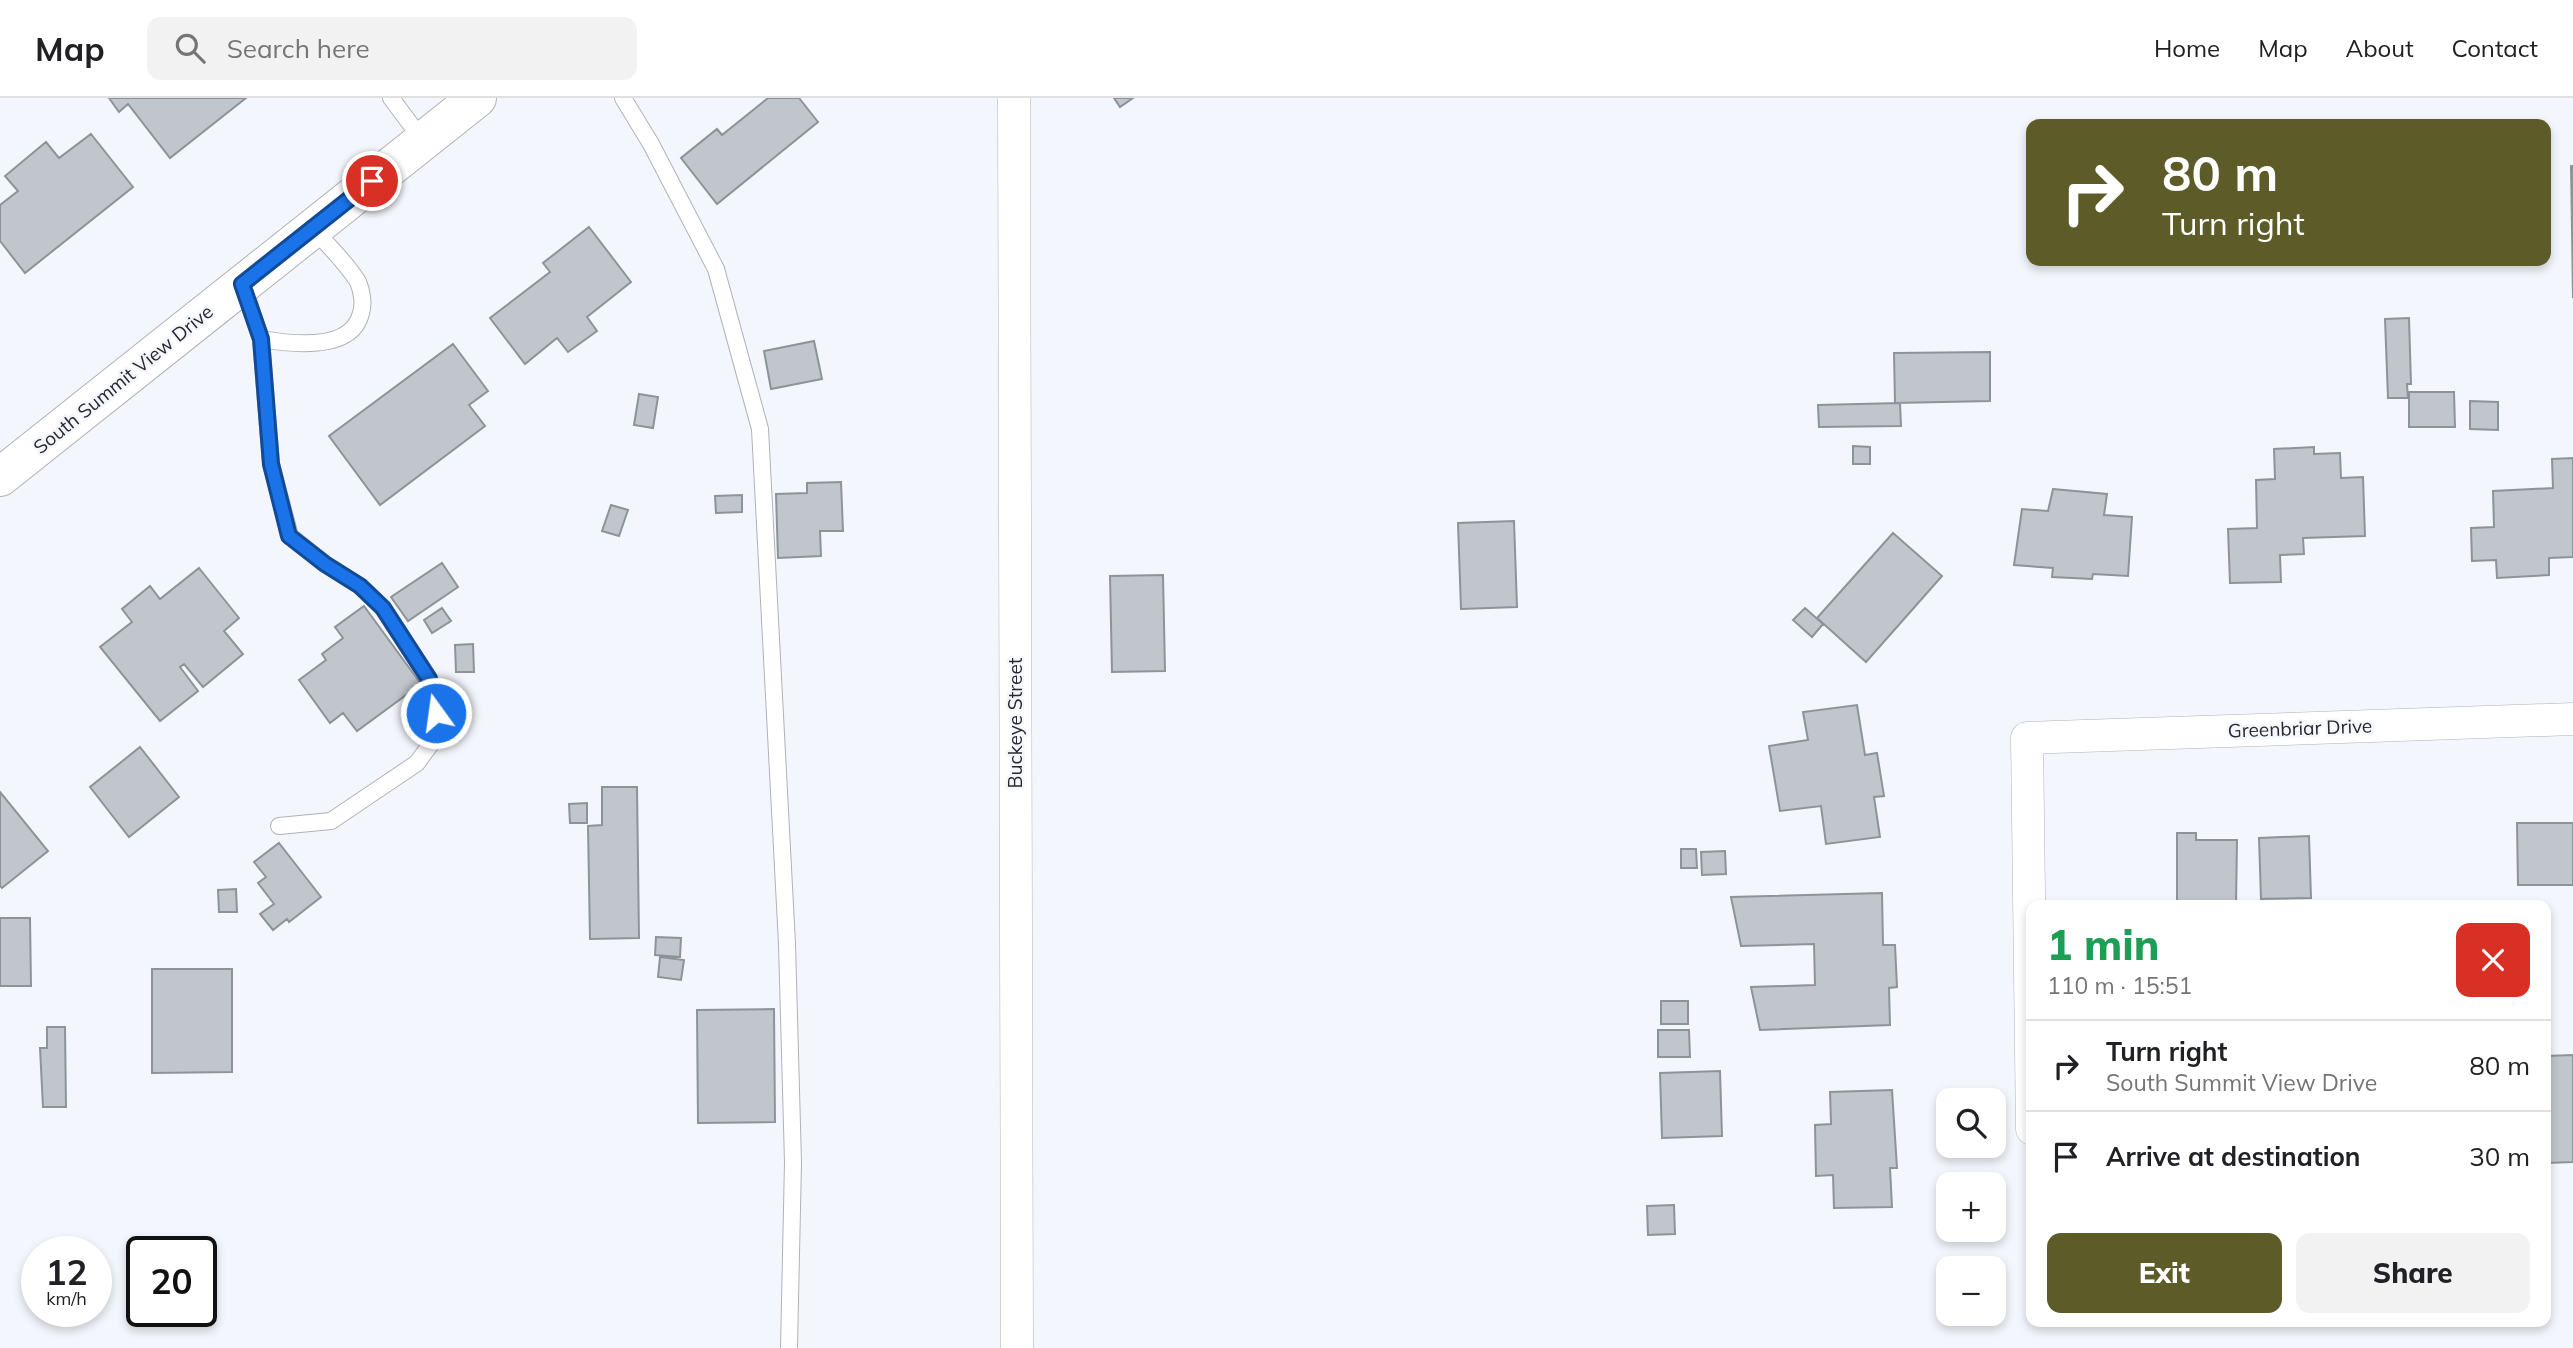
<!DOCTYPE html>
<meta charset="utf-8">
<style>
:root{--surface:#fff;--page:#f2f2f2;--text:#202124;--muted:#757577;--line:#e0e0e0;--accent:#5d5c28}
body{margin:0;font-family:Mulish,sans-serif;background:var(--page);color:var(--text);height:100vh;display:flex;flex-direction:column;font-size:26px;white-space:nowrap}
*{box-sizing:border-box;margin:0}
p{font-size:23px;color:var(--muted)}
.icon{flex:none;width:38px;height:38px;fill:none;stroke:currentColor;stroke-width:2;stroke-linecap:round;stroke-linejoin:round}
.map{position:relative;flex:1;overflow:hidden}
.side{position:absolute;left:2026px;top:802px;width:525px;height:427px;display:flex;flex-direction:column;background:var(--surface);border-radius:14px;box-shadow:0 4px 10px #0003}
.side>*{flex:none}
.guide{position:absolute;left:2026px;top:21px;width:525px;height:147px;border-radius:14px;box-shadow:0 4px 10px #0003;background:#5d5c28;color:#fff;overflow:hidden}
.controls{position:absolute;left:1936px;top:990px;display:grid;gap:14px}
.controls a{display:grid;place-items:center;width:70px;height:70px;border-radius:14px;background:var(--surface);box-shadow:0 4px 10px #0003;font-size:35px}
.speed{position:absolute;left:21px;top:1138px;display:flex;gap:14px;font-size:35px;font-weight:700;text-align:center}
.speed>*{display:grid;place-content:center;width:91px;height:91px;border-radius:50%;background:var(--surface);box-shadow:0 4px 10px #0003;line-height:1}
.speed small{font-size:18px;font-weight:400}
.speed .limit{border:4px solid #111;border-radius:10px;background:#fff;color:#111}
.pin{position:absolute;display:grid;place-items:center;width:60px;height:60px;color:#fff;margin:-30px;border:4px solid #fff;border-radius:50%;box-shadow:0 2px 7px #0007}
.me{position:absolute;width:77px;margin:-38px;rotate:346deg;stroke-linejoin:round;filter:drop-shadow(0 0 5px #0008)}
.turn{display:flex;align-items:center;gap:24px;height:147px;padding:0 21px;font-size:32px}
.turn .icon{width:91px;height:91px;stroke-width:2.5}
.turn b{display:block;font-size:49px;line-height:60px}
.round{display:grid;place-items:center;flex:none;width:74px;height:74px;border-radius:14px;background:var(--page)}
.summary{display:flex;align-items:center;justify-content:space-between;height:119px;padding:0 21px}
h1{font-size:42px;font-weight:800;line-height:52px;color:#1e9e55}
.action{display:flex;gap:14px;margin-top:auto;padding:14px 21px}
.action a{flex:1;height:80px;border-radius:14px;background:var(--accent);color:#fff;font-size:28px;font-weight:800;line-height:80px;text-align:center}
.action a+a{background:var(--page);color:var(--text)}
ul{padding:0;list-style:none}
li{display:flex;align-items:center;gap:21px;height:91px;padding:0 21px;border-top:2px solid var(--line)}
li div{flex:1}
li b{display:block;font-size:26px}
li em{font-style:normal}
header{display:flex;align-items:center;gap:42px;box-sizing:border-box;height:98px;padding:0 35px;background:var(--surface);border-bottom:2px solid var(--line)}
header strong{font-size:33px}
nav{display:flex;gap:38px;margin-inline-start:auto;font-size:24px}
.search{width:490px;height:63px;background:var(--page);display:flex;align-items:center;gap:18px;box-sizing:border-box;padding:0 24px;border-radius:14px;color:var(--muted);font-size:26px}
.map>svg:first-child{display:block}
.building{fill:#c0c6cb;stroke:#8d9498;stroke-width:2}
.lines{fill:none;stroke-linecap:round;stroke-linejoin:round}
.lane-casing{stroke:#b0b2b8;stroke-width:18}
.street-casing{stroke:#b0b2b8;stroke-width:33}
.secondary-casing{stroke:#b0b2b8;stroke-width:40}
.lane{stroke:#fff;stroke-width:16}
.street{stroke:#fff;stroke-width:32}
.secondary{stroke:#fff;stroke-width:38}
.route-casing{stroke:#114b97;stroke-width:18}
.route{stroke:#1a73e8;stroke-width:12}
.labels{text-anchor:middle;stroke-width:5;stroke-linejoin:round;paint-order:stroke}
.street-label{font-size:19px;fill:#28282b;stroke:#f4f6fd}
</style>
<header>
<strong>Map</strong>
<div class="search"><svg class="icon" aria-label="search" viewBox="0 0 24 24"><circle cx="10" cy="10" r="6"/><path d="M15 15l6 6"/></svg>Search here</div>
<nav><a>Home</a><a>Map</a><a>About</a><a>Contact</a></nav>
</header>
<div class="map">
<svg width="2573" height="1250" viewBox="0 0 2573 1250">
<rect width="100%" height="100%" fill="#f4f6fd"/>
<path class="building" d="M 109,0 L 246,0 L 170,60 L 128,6 L 119,14 Z
M 768,0 L 799,0 L 818,24 L 717,106 L 681,60 L 717,31 L 722,37 Z
M 1114,0 L 1133,0 L 1120,9 Z
M 2457,24 L 2457,26 L 2407,26 L 2407,25 Z
M 91,36 L 133,89 L 25,175 L 0,143 L 0,107 L 18,93 L 5,78 L 46,44 L 59,60 Z
M 2571,68 L 2573,68 L 2573,200 Z
M 589,129 L 631,184 L 587,219 L 597,233 L 568,254 L 557,240 L 525,266 L 490,220 L 550,174 L 543,165 Z
M 2409,220 L 2411,286 L 2407,286 L 2408,300 L 2388,300 L 2385,221 Z
M 814,243 L 822,281 L 771,291 L 764,253 Z
M 453,246 L 488,293 L 469,307 L 485,328 L 380,407 L 329,338 Z
M 1990,254 L 1990,303 L 1895,305 L 1894,255 Z
M 2409,294 L 2454,294 L 2455,329 L 2409,329 Z
M 639,296 L 658,299 L 653,330 L 634,327 Z
M 2470,303 L 2498,304 L 2498,332 L 2470,331 Z
M 1900,305 L 1901,328 L 1819,329 L 1818,307 Z
M 1853,348 L 1870,349 L 1870,366 L 1853,366 Z
M 2314,349 L 2314,356 L 2340,355 L 2341,380 L 2363,379 L 2365,438 L 2303,440 L 2304,456 L 2280,457 L 2281,484 L 2230,485 L 2228,431 L 2257,430 L 2256,382 L 2275,381 L 2274,351 Z
M 2573,360 L 2573,459 L 2549,460 L 2549,477 L 2497,480 L 2496,462 L 2472,463 L 2471,430 L 2494,429 L 2493,393 L 2553,390 L 2552,361 Z
M 841,384 L 843,433 L 820,433 L 821,458 L 778,460 L 776,396 L 807,395 L 807,385 Z
M 2053,391 L 2107,396 L 2104,417 L 2132,419 L 2128,478 L 2093,476 L 2092,481 L 2052,479 L 2053,470 L 2014,467 L 2022,411 L 2048,413 Z
M 742,397 L 742,414 L 716,415 L 715,398 Z
M 611,407 L 628,412 L 619,438 L 602,433 Z
M 1514,423 L 1517,509 L 1461,511 L 1458,425 Z
M 1893,435 L 1942,478 L 1866,564 L 1817,520 Z
M 442,465 L 458,489 L 408,523 L 391,499 Z
M 199,470 L 239,520 L 224,533 L 243,556 L 203,589 L 184,566 L 180,569 L 198,593 L 160,623 L 100,549 L 132,524 L 122,511 L 150,488 L 160,501 Z
M 1163,477 L 1165,573 L 1112,574 L 1110,478 Z
M 364,508 L 421,586 L 357,633 L 343,615 L 330,625 L 299,582 L 326,562 L 322,556 L 343,540 L 335,529 Z
M 442,510 L 451,523 L 432,535 L 424,522 Z
M 1805,510 L 1823,526 L 1812,539 L 1793,522 Z
M 473,546 L 474,574 L 456,574 L 455,547 Z
M 1857,607 L 1865,657 L 1877,655 L 1884,698 L 1874,699 L 1880,739 L 1826,746 L 1821,708 L 1780,713 L 1769,648 L 1808,642 L 1803,614 Z
M 140,649 L 179,699 L 129,739 L 90,689 Z
M 602,689 L 637,689 L 639,840 L 590,841 L 588,728 L 602,727 Z
M 0,694 L 48,753 L 2,790 L 0,788 Z
M 587,705 L 587,725 L 570,725 L 569,706 Z
M 2517,725 L 2573,725 L 2573,787 L 2518,787 Z
M 2177,735 L 2196,735 L 2196,742 L 2237,742 L 2236,807 L 2177,807 Z
M 2309,738 L 2311,800 L 2261,801 L 2259,740 Z
M 279,745 L 321,799 L 289,824 L 287,821 L 273,832 L 260,816 L 274,806 L 258,785 L 266,779 L 254,764 Z
M 1681,751 L 1696,751 L 1697,770 L 1681,770 Z
M 1725,753 L 1726,776 L 1702,777 L 1701,754 Z
M 236,791 L 237,814 L 219,814 L 218,792 Z
M 1882,795 L 1883,847 L 1895,847 L 1897,889 L 1889,890 L 1890,927 L 1760,932 L 1751,889 L 1815,887 L 1814,846 L 1741,848 L 1731,799 Z
M 0,820 L 30,820 L 31,888 L 0,888 Z
M 656,839 L 681,840 L 680,859 L 655,857 Z
M 660,859 L 684,862 L 681,882 L 658,879 Z
M 152,871 L 232,871 L 232,974 L 152,975 Z
M 1661,903 L 1688,903 L 1688,926 L 1661,926 Z
M 774,911 L 775,1024 L 698,1025 L 697,912 Z
M 47,929 L 65,929 L 66,1009 L 43,1009 L 40,950 L 47,950 Z
M 1658,932 L 1689,932 L 1690,959 L 1658,959 Z
M 2573,957 L 2573,1064 L 2548,1065 L 2546,958 Z
M 1720,973 L 1722,1038 L 1662,1040 L 1660,975 Z
M 1892,992 L 1897,1070 L 1890,1070 L 1892,1109 L 1834,1110 L 1833,1077 L 1816,1078 L 1815,1027 L 1831,1026 L 1830,994 Z
M 1674,1107 L 1675,1136 L 1648,1137 L 1647,1108 Z"/>
<g class="lines">
<g class="lane-casing">
<path id="lane" d="M 391,0 L 423,43
M 623,0 L 651,46 L 716,171 L 760,331 L 787,846 L 793,1064 L 789,1250
M 243,188 L 261,241 L 271,366 L 290,438 L 325,466 L 360,488 L 383,510 L 429,581 L 437,615 L 433,643 L 417,665 L 331,723 L 279,728
M 261,241 C 290,246 352,254 361,215 C 364,206 362,193 358,184 C 347,165 327,147 313,130"/>
</g>
<g class="street-casing">
<path id="street" d="M 1014,0 L 1017,1250
M 2032,1031 L 2027,640 L 2573,621"/>
</g>
<g class="secondary-casing">
<path id="secondary" d="M 0,379 L 477,0"/>
</g>
<use href="#lane" class="lane"/>
<use href="#street" class="street"/>
<use href="#secondary" class="secondary"/>
</g>
<g class="lines">
<g class="route-casing">
<path id="route" d="M 372,83 L 242,186 L 261,241 L 271,366 L 289,438 L 325,466 L 360,488 L 383,510 L 429,581 L 436,615"/>
</g>
<use href="#route" class="route"/>
</g>
<g class="labels">
<g class="street-label">
<text transform="translate(123 281) rotate(-39)" y="7">South Summit View Drive</text>
<text transform="translate(1015 625) rotate(-90)" y="7">Buckeye Street</text>
<text transform="translate(2300 630) rotate(-2)" y="7">Greenbriar Drive</text>
</g>
</g>
</svg>
<div class="controls">
<a><svg class="icon" aria-label="search" viewBox="0 0 24 24"><circle cx="10" cy="10" r="6"/><path d="M15 15l6 6"/></svg></a>
<a>+</a>
<a>−</a>
</div>
<div class="speed"><div>12<small>km/h</small></div><div class="limit">20</div></div>
<div class="pin" style="left:372px;top:83px;background:#d93025"><svg class="icon" aria-label="arrive" viewBox="0 0 24 24"><path d="M6 21V4h12l-3 4 3 4H6"/></svg></div>
<svg class="me" style="left:436px;top:615px" viewBox="-20 -20 40 40"><circle r="17" fill="#1a73e8" stroke="#fff" stroke-width="3"/><path d="M0-11L8 9 0 5-8 9z" fill="#fff"/></svg>
<div class="guide">
<div class="turn"><svg class="icon" aria-label="right" viewBox="0 0 24 24"><path d="M7 20v-9h11M14 6l5 5-5 5"/></svg><div><b>80 m</b>Turn right</div></div>
</div>
<section class="side">
<div class="summary"><div><h1>1 min</h1><p>110 m · 15:51</p></div><a class="round" style="background:#d93025;color:#fff"><svg class="icon" aria-label="close" viewBox="0 0 24 24"><path d="M6 6l12 12M18 6L6 18"/></svg></a></div>
<ul>
<li><svg class="icon" aria-label="right" viewBox="0 0 24 24"><path d="M7 20v-9h11M14 6l5 5-5 5"/></svg><div><b>Turn right</b><p>South Summit View Drive</p></div><em>80 m</em></li>
<li><svg class="icon" aria-label="arrive" viewBox="0 0 24 24"><path d="M6 21V4h12l-3 4 3 4H6"/></svg><div><b>Arrive at destination</b></div><em>30 m</em></li>
</ul>
<div class="action"><a>Exit</a><a>Share</a></div>
</section>
</div>
